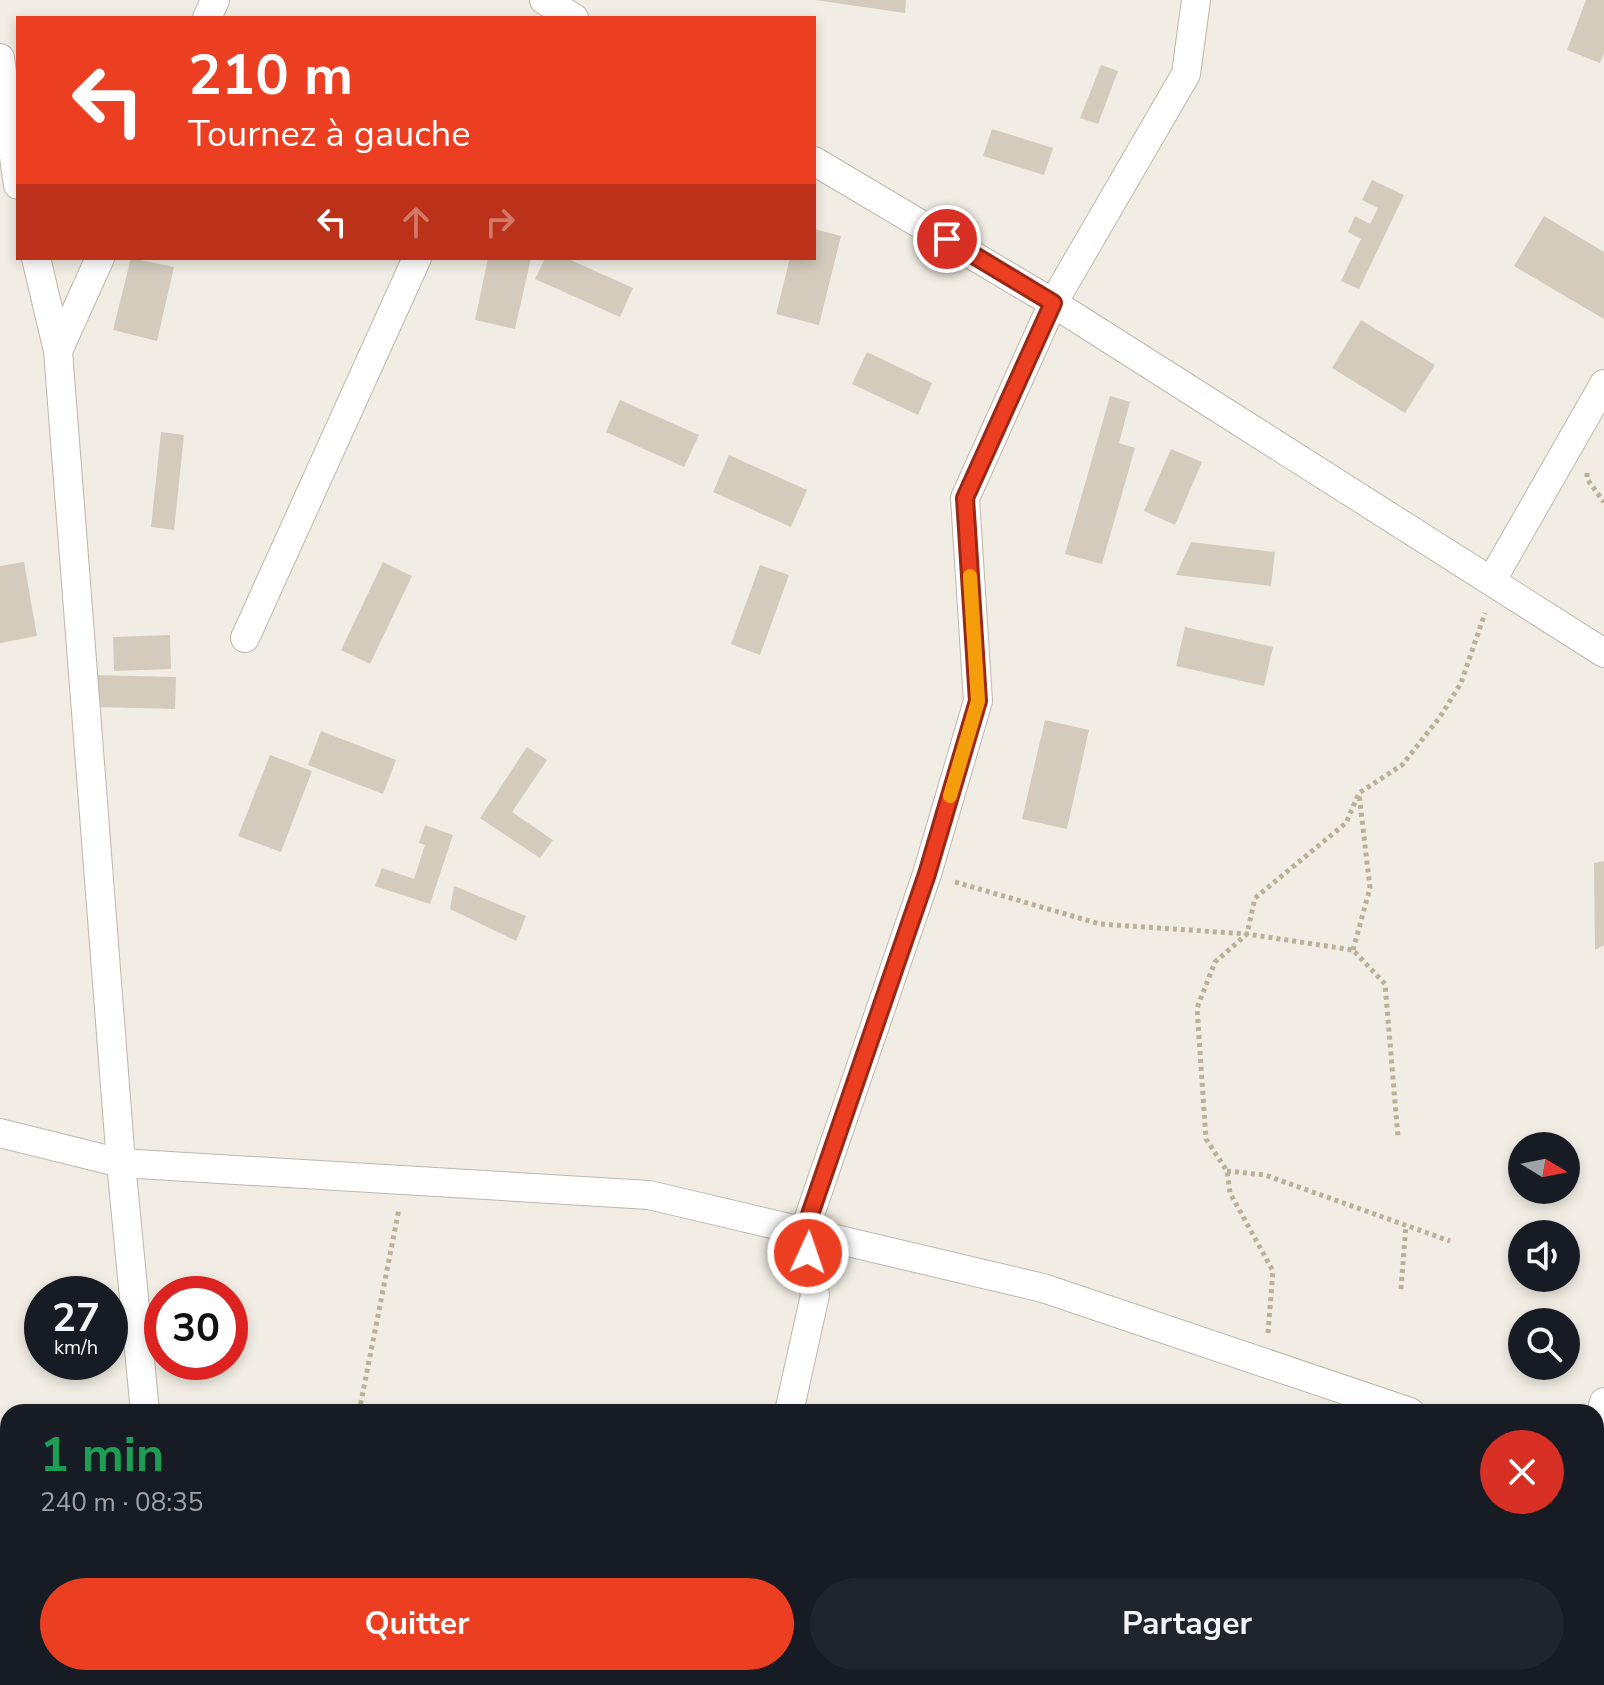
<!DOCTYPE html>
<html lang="fr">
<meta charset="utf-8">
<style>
:root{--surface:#171b24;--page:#20242c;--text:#f1f3f6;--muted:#9ea1a6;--accent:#ec3e20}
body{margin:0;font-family:"Nunito Sans",sans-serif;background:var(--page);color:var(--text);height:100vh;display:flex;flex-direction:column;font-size:30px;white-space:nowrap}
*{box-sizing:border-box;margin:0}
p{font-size:26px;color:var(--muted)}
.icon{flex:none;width:44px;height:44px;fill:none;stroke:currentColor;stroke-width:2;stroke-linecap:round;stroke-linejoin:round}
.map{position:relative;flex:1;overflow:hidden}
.panel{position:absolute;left:0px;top:1404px;width:1604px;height:282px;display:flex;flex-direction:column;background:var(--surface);border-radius:24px 24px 0 0;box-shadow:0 4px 12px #0003}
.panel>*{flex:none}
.guide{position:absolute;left:16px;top:16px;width:800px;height:244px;border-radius:0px;box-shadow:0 4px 12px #0003;background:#ec3e20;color:#fff;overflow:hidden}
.needle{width:52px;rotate:100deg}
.fabs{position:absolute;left:1508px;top:1132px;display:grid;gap:16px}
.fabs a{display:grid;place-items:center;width:72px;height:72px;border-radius:50%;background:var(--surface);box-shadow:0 4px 12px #0003;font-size:40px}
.speed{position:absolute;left:24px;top:1276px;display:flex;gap:16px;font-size:40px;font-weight:700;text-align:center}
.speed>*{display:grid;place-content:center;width:104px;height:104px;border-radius:50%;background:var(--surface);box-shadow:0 4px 12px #0003;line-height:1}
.speed small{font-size:20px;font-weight:400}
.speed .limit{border:12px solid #d22;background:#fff;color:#111}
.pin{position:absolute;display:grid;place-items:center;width:68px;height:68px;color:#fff;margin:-34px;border:4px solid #fff;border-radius:50%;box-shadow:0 2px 8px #0007}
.me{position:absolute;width:88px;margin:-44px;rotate:3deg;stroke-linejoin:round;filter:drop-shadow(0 0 6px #0008)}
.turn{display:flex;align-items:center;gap:28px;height:168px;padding:0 40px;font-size:36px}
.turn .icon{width:104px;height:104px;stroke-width:2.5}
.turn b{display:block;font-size:56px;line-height:68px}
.lanes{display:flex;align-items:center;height:76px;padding:0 40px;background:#0003;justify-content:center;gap:40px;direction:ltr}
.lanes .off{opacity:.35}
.round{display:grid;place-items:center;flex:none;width:84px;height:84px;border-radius:42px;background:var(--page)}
.headline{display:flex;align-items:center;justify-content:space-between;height:136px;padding:0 40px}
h1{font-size:48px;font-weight:700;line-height:60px;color:#1e9e55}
.primary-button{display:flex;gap:16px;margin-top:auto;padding:16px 40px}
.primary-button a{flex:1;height:92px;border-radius:48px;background:var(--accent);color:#fff;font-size:32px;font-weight:700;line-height:92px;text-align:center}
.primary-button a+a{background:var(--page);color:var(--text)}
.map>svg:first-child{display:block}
.building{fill:#d4cbbd}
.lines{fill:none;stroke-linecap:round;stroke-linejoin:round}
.minor-casing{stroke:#beb7aa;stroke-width:30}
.path{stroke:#bcb099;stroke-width:5;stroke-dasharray:4 4;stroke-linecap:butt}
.minor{stroke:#fff;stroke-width:28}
.route-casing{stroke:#992815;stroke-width:20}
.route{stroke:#ec3e20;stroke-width:14}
.slow{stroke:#f59e0b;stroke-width:14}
</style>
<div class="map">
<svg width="1604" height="1685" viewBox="0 0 1604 1685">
<rect width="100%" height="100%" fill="#f1ede4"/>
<path class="building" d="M 815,0 L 906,0 L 905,13 Z
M 1586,0 L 1604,0 L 1604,53 L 1600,63 L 1567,50 Z
M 1101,65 L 1118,71 L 1098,124 L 1080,118 Z
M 992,129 L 1053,148 L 1044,175 L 983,156 Z
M 1372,180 L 1404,195 L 1359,289 L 1341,281 L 1361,239 L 1348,232 L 1355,216 L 1370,224 L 1378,208 L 1362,200 Z
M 1544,216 L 1604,252 L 1604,319 L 1514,266 Z
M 814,229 L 841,236 L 819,325 L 776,314 L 790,258 L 814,258 Z
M 131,258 L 174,267 L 157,341 L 113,330 Z
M 488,258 L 531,258 L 515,329 L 475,320 Z
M 545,258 L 566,258 L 633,288 L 620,317 L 535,279 Z
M 1361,320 L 1435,365 L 1405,413 L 1332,368 Z
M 867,352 L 932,383 L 918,415 L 852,384 Z
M 1110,396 L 1130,402 L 1119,443 L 1135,448 L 1102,564 L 1065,554 Z
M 620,400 L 699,435 L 684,467 L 606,432 Z
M 161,432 L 184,435 L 174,530 L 151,527 Z
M 1171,449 L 1202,462 L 1175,525 L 1144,511 Z
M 729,455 L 807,490 L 791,527 L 713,492 Z
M 1191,542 L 1275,552 L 1271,586 L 1176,575 Z
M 24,562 L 37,636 L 0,643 L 0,566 Z
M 383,562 L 412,576 L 370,664 L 341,650 Z
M 760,565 L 789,575 L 760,655 L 731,644 Z
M 1185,627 L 1273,647 L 1264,686 L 1176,666 Z
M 170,635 L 171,669 L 114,671 L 113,637 Z
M 95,675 L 176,677 L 175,709 L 95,707 Z
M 1045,720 L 1089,730 L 1067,829 L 1022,819 Z
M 321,731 L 396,760 L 383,794 L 308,765 Z
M 527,747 L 547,760 L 512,812 L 553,840 L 540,858 L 480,818 Z
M 270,755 L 312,771 L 281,852 L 238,836 Z
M 425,825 L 453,835 L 430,904 L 375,886 L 382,868 L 414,879 L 425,845 L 419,843 Z
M 1604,861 L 1604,945 L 1595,950 L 1594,863 Z
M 454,886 L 526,916 L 516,941 L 450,909 Z
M 123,1678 L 124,1685 L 74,1685 L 74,1679 Z
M 296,1678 L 318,1678 L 317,1685 L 295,1683 Z"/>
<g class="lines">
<g class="minor-casing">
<path id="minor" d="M 544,0 L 574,18
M 207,18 L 215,0
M 0,58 L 18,185
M 814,161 L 1053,303 L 1604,653
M 36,258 L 58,351 L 121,1163 L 145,1412
M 58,351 L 100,258
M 1492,580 L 1604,384
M 245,638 L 417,258
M 0,1133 L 121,1163 L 649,1195 L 1043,1288 L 1410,1412
M 789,1412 L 815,1295 L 804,1232 L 927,874 L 978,701 L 965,498 L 1053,303 L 1186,74 L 1196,0
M 1596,1431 L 1604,1402
M 0,1467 L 8,1471
M 168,1678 L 169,1685
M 425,1678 L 440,1685
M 728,1685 L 729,1678
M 1534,1685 L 1535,1678"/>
</g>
<path class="path" d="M 1587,473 L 1587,479 L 1604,502
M 955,882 L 1100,924 L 1247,934 L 1353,950 L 1385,984 L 1398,1137
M 1353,950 L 1370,888 L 1359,794
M 1227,1171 L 1265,1175 L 1450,1241
M 1401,1289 L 1406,1225
M 1268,1333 L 1273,1271 L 1230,1193 L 1227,1171 L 1206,1139 L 1197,1008 L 1215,962 L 1247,934 L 1255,898 L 1346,823 L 1359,793 L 1402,765 L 1440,717 L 1461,683 L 1485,613
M 359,1412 L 399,1209
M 1248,1685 L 1250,1678"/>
<use href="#minor" class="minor"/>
</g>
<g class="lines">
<g class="route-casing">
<path id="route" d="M 808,1253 L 804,1232 L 927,874 L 978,701 L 965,498 L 1053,303 L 947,239"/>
</g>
<use href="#route" class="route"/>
<path class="slow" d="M 950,796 L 978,701 L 970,576"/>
</g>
</svg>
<div class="fabs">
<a><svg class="needle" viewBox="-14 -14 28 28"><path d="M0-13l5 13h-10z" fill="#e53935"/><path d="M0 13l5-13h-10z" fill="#9ea1a6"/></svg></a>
<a><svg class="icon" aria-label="sound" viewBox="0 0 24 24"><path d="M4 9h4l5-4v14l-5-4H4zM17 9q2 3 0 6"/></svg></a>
<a><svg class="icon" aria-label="search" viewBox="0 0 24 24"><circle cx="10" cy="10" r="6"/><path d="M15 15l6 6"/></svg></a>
</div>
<div class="speed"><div>27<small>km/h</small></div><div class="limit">30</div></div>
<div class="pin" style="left:947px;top:239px;background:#d93025"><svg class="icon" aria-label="arrive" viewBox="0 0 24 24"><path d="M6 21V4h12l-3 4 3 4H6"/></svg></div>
<svg class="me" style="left:808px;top:1253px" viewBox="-20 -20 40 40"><circle r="17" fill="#ec3e20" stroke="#fff" stroke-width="3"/><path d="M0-11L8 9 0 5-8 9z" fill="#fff"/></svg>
<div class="guide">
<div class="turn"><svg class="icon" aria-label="left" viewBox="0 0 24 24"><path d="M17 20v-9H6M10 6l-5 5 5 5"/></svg><div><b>210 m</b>Tournez à gauche</div></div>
<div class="lanes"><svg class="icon" aria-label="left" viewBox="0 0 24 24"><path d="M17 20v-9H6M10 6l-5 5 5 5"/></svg><svg class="icon off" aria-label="ahead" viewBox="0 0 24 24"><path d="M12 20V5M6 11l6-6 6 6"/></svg><svg class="icon off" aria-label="right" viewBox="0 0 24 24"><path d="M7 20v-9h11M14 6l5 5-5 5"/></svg></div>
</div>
<section class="panel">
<div class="headline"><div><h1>1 min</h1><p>240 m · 08:35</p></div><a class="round" style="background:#d93025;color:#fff"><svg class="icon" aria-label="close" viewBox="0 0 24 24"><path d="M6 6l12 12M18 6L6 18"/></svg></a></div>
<div class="primary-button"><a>Quitter</a><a>Partager</a></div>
</section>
</div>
